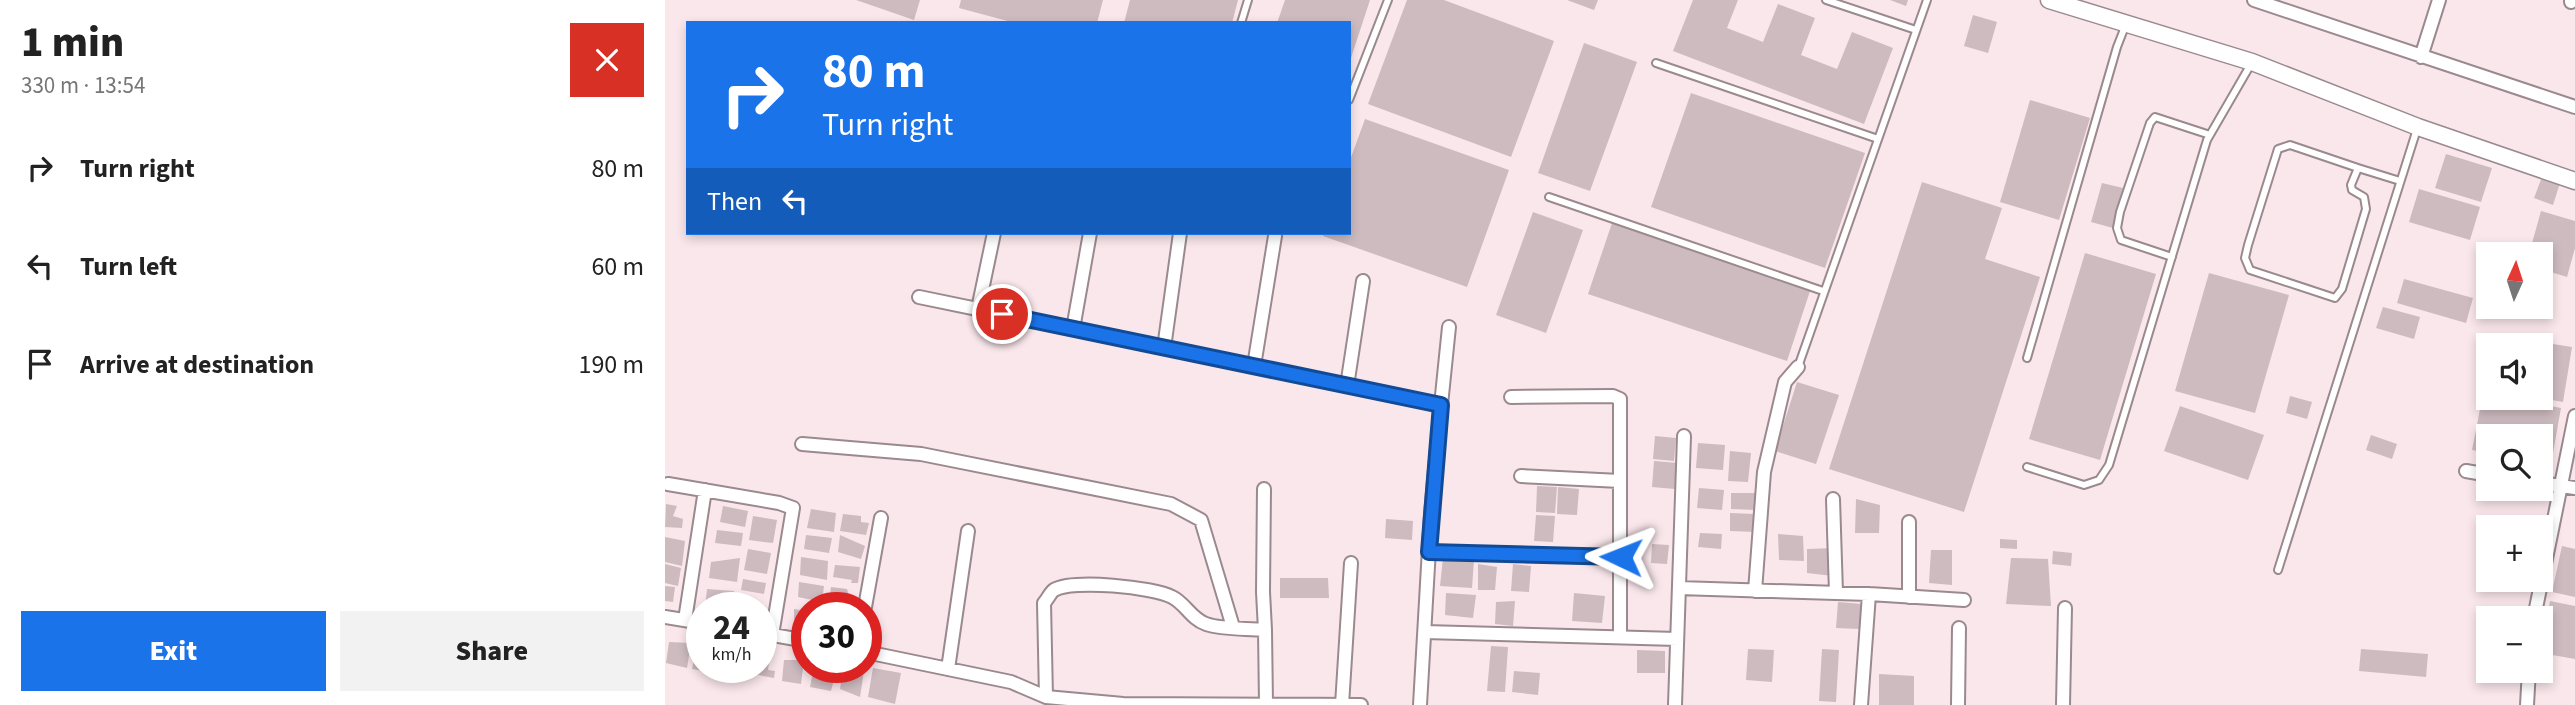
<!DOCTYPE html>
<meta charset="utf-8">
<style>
:root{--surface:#fff;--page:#f2f2f2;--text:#222;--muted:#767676;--accent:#1a73e8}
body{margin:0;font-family:"Source Sans 3",sans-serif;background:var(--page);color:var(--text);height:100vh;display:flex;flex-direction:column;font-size:26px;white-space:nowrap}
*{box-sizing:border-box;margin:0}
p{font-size:23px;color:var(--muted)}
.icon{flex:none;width:38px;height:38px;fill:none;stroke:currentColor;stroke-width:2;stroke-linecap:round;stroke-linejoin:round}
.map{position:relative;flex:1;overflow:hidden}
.drawer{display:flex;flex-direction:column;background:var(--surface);width:665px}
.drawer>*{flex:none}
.banner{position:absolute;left:21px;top:21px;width:665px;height:214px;border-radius:0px;box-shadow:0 4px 10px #0003;background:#1a73e8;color:#fff;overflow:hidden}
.needle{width:46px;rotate:3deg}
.buttons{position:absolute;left:1811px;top:242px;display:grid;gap:14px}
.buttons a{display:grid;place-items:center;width:77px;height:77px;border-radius:0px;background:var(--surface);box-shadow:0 4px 10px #0003;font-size:35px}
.speed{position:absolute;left:21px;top:592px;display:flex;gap:14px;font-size:35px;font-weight:700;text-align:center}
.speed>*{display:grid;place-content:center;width:91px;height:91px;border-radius:50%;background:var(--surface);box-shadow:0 4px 10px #0003;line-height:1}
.speed small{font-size:18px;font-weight:400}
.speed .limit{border:10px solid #d22;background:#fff;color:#111}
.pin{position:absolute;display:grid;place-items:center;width:60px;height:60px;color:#fff;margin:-30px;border:4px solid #fff;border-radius:50%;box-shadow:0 2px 7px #0007}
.me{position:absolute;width:77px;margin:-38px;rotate:272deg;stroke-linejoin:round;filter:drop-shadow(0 0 5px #0008)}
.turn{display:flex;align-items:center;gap:24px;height:147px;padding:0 21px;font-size:32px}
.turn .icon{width:91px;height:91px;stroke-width:2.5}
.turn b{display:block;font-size:49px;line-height:60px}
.then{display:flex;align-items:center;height:66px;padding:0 21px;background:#0003;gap:14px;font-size:26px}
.round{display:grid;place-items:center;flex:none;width:74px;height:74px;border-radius:0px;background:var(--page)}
.head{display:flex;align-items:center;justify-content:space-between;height:119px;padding:0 21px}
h1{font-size:42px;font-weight:800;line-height:52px}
.primary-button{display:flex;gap:14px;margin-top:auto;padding:14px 21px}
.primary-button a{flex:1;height:80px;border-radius:0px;background:var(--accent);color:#fff;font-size:28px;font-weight:800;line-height:80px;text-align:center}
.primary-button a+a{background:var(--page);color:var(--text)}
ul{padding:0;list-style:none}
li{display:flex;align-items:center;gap:21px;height:98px;padding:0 21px}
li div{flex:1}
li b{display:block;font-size:26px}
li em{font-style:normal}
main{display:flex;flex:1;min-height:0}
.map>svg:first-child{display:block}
.building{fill:#cdbbc0}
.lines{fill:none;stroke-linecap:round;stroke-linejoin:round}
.service-casing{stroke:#9a898e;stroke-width:10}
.minor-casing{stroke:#9a898e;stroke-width:16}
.tertiary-casing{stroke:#9a898e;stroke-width:19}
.service{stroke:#fff;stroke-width:6}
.minor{stroke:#fff;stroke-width:12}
.tertiary{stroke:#fff;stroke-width:16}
.route-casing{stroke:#114b97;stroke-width:18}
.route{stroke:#1a73e8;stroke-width:12}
</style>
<main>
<section class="drawer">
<div class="head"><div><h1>1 min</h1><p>330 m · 13:54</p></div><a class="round" style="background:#d93025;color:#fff"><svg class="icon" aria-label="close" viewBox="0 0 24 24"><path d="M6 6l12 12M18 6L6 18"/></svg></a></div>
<ul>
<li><svg class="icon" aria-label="right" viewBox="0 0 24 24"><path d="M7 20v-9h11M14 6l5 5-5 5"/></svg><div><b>Turn right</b></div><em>80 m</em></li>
<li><svg class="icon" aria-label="left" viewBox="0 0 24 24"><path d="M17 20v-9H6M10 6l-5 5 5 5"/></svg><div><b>Turn left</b></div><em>60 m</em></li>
<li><svg class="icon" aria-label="arrive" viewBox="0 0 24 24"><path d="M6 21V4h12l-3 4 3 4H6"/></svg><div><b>Arrive at destination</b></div><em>190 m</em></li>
</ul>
<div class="primary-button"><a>Exit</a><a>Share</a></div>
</section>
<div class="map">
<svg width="1910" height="705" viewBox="0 0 1910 705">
<rect width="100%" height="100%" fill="#fae7ec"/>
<path class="building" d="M 191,0 L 255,0 L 249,20 Z
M 296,0 L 438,0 L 432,23 L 350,23 L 294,8 Z
M 465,0 L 573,0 L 567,23 L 459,23 Z
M 620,0 L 705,0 L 685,61 L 684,23 L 612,23 Z
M 742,0 L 779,0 L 889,41 L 846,157 L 703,104 Z
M 902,0 L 933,0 L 929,10 Z
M 1028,0 L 1073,0 L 1062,28 L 1098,42 L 1113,4 L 1150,18 L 1136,55 L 1172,69 L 1187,32 L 1228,48 L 1199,124 L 1008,51 Z
M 1225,0 L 1243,0 L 1241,6 Z
M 1308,15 L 1332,22 L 1323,53 L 1299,46 Z
M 919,43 L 972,62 L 925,191 L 873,173 Z
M 1026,93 L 1200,153 L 1160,268 L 986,207 Z
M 1365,100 L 1425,118 L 1394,220 L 1335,202 Z
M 700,119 L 844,170 L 802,287 L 658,236 L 659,233 L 684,233 L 684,163 Z
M 1781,154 L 1827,168 L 1816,202 L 1770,188 Z
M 1877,177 L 1895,183 L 1888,205 L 1869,198 Z
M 1257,182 L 1337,208 L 1320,259 L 1375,277 L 1299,512 L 1164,469 Z
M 1437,183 L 1458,188 L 1448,228 L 1426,222 Z
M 1754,189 L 1815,207 L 1805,240 L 1744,222 Z
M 1876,211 L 1910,221 L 1910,248 L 1902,277 L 1876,269 L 1876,254 L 1864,254 Z
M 868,212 L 918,230 L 881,333 L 831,315 Z
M 947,223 L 1145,291 L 1122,361 L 923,294 Z
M 1420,253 L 1491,274 L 1435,460 L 1364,439 Z
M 1544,273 L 1624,295 L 1590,413 L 1510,391 Z
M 1739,279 L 1808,298 L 1801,323 L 1732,303 Z
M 1718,307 L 1755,317 L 1749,339 L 1711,328 Z
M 1831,335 L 1907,347 L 1898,402 L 1876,398 L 1876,345 L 1829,345 Z
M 1132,382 L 1174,395 L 1151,464 L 1110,451 Z
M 1818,394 L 1824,395 L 1824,397 L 1837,397 L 1896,408 L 1886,464 L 1876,462 L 1876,436 L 1824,436 L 1824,453 L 1807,450 Z
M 1625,396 L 1647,402 L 1642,419 L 1621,413 Z
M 1515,406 L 1599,435 L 1583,480 L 1499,451 Z
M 1706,435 L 1732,444 L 1727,459 L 1701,450 Z
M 990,436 L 1011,438 L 1009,461 L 988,459 Z
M 1033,443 L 1060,445 L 1058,470 L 1031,468 Z
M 1065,451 L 1086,453 L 1083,482 L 1063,481 Z
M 989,461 L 1013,463 L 1010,489 L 987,487 Z
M 872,486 L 892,487 L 890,513 L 871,512 Z
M 893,487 L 914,489 L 912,515 L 892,514 Z
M 1034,488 L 1059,490 L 1057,510 L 1032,508 Z
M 1066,493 L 1092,493 L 1091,510 L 1066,509 Z
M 1191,499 L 1215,505 L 1214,533 L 1190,533 Z
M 1,504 L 12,506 L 8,516 L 18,519 L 17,528 L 0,527 Z
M 58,506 L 83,511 L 80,527 L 55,522 Z
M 146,509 L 171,513 L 169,532 L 142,528 Z
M 1065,513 L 1090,514 L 1091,532 L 1065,531 Z
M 178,514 L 196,516 L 196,522 L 204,523 L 201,535 L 175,531 Z
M 871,515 L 890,516 L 888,542 L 869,541 Z
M 88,516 L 112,520 L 108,543 L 84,540 Z
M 721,519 L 748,521 L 747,540 L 720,538 Z
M 52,530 L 78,533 L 76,546 L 50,543 Z
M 1035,533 L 1057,534 L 1056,549 L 1033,547 Z
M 1113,534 L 1138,536 L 1139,561 L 1114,560 Z
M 141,535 L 167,538 L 164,553 L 139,549 Z
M 175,535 L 200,546 L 196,559 L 173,552 Z
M 0,537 L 20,541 L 17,566 L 0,562 Z
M 1335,539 L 1352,540 L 1352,549 L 1335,548 Z
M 987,544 L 1004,545 L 1002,564 L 986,563 Z
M 1897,546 L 1910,549 L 1910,597 L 1887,592 Z
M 1169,548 L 1168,576 L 1142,573 L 1142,549 Z
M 83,549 L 106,553 L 102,574 L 79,570 Z
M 1266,550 L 1287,550 L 1287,585 L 1264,583 Z
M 1388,551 L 1407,553 L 1406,566 L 1387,564 Z
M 136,557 L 163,561 L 162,580 L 135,575 Z
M 75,558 L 72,582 L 44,578 L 46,562 Z
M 778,558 L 809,560 L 807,588 L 775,586 Z
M 1346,558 L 1383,559 L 1386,606 L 1341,604 Z
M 0,564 L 16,568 L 13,586 L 0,583 Z
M 813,564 L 832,567 L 830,590 L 813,590 Z
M 848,564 L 866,566 L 864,592 L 846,591 Z
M 170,565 L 195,567 L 193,583 L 186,583 L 187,580 L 168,577 Z
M 615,578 L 663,578 L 664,598 L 615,598 Z
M 78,579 L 101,583 L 99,594 L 76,590 Z
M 134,582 L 159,586 L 157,602 L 133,597 Z
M 0,586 L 10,587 L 8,602 L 0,601 Z
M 166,587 L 182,589 L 184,596 L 191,597 L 189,607 L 164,603 Z
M 42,589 L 69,591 L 67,607 L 40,607 Z
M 781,593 L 811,595 L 808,618 L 780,615 Z
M 909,593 L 940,596 L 937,623 L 907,621 Z
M 74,600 L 96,603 L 95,607 L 73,607 Z
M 850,601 L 848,626 L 830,624 L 831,602 Z
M 1885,601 L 1910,606 L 1910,659 L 1876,653 Z
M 1173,602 L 1197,604 L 1195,629 L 1171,628 Z
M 129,609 L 142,611 L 142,621 L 129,619 Z
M 4,642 L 26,643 L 22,668 L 1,663 Z
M 32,646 L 37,647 L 37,667 L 49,667 L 49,673 L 27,669 Z
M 826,646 L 843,647 L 840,692 L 822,691 Z
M 1083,649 L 1109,650 L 1107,682 L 1081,680 Z
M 1157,649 L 1174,650 L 1171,702 L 1154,701 Z
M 1696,649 L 1763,654 L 1761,677 L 1694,671 Z
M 972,650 L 1000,651 L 1000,673 L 972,673 Z
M 96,655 L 105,656 L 103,670 L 110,671 L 109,678 L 88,674 L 89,667 L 96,667 Z
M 119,660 L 139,660 L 136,684 L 117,681 Z
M 59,667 L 79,667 L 78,678 L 58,675 Z
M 149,667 L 162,667 L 163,676 L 170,676 L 166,691 L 145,687 Z
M 178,668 L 199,671 L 195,697 L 175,689 Z
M 208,668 L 236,673 L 230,704 L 203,697 Z
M 849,671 L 875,673 L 873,695 L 847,692 Z
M 1214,674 L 1249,676 L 1249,705 L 1214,705 Z"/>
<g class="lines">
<g class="service-casing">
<path id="service" d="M 1161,0 L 1251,30
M 576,23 L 583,0
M 991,63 L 1213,139
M 684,100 L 723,0
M 1693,168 L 1625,145 L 1613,149 L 1583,245 L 1580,258 L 1585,270 L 1670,298 L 1677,289 L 1701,209 L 1699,197 L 1687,190 L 1686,185 L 1693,168 L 1735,181
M 884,197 L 1158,291
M 1507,257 L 1456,240 L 1452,228 L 1455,212 L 1485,123 L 1490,117 L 1545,135
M 1362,358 L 1452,47 L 1461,24
M 1133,367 L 1262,0
M 1362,467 L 1419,485 L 1434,480 L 1444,465 L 1542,140 L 1586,64
M 1613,570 L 1752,129"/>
</g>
<g class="minor-casing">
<path id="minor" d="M 1589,0 L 1910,107
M 1906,2 L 1906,0
M 1756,57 L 1774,0
M 254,297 L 776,405 L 766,514 L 755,705
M 313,309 L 329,233
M 408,329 L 425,233
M 499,348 L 515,233
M 589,366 L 610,236
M 682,386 L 698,281
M 846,397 L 948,396 L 955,399 L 955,636
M 776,405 L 784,327
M 137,444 L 256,454 L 506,504 L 536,520 L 568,627
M 1801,471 L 1824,475
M 856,476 L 955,481
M 1876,483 L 1910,488
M 3,484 L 114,503 L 128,508 L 107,635
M 599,489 L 598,592 L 600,630
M 1168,499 L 1171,593
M 1244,522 L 1244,597
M 764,552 L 956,557
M 1014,588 L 1204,594 L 1299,600
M 1090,591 L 1099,472 L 1120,382 L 1133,367
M 200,607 L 216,518
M 0,617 L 37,623
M 1869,618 L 1910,416
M 20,620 L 40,490
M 760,632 L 1012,639
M 96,633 L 142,641
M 201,652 L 346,682 L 381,697 L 458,704 L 696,705
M 283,669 L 303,531
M 381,697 L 379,603 C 382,600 385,593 389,590 C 408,579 488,587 507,597 C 520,603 526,619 541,624 C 559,630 582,628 600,630 L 601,704
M 677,705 L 686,563
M 1010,705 L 1019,436
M 1196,705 L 1204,594
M 1293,705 L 1294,628
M 1398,705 L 1400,608
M 1862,705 L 1864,670"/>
</g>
<g class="tertiary-casing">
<path id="tertiary" d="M 1384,0 L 1587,62 L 1753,127 L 1910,181"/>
</g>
<use href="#service" class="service"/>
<use href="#minor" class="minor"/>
<use href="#tertiary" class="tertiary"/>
</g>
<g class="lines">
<g class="route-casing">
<path id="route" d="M 337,314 L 776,405 L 764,552 L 956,557"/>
</g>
<use href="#route" class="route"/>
</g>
</svg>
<div class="buttons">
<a><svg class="needle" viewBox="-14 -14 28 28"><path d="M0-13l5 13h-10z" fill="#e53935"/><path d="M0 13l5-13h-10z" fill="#767676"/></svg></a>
<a><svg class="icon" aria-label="sound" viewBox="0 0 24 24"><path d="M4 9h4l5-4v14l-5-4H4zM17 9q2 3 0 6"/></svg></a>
<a><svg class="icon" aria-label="search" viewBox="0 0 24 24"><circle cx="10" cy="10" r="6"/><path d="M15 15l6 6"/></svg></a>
<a>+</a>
<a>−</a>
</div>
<div class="speed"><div>24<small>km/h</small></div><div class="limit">30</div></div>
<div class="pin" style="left:337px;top:314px;background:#d93025"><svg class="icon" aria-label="arrive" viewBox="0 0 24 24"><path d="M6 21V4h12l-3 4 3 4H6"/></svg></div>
<svg class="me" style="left:956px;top:557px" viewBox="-20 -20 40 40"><path d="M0-17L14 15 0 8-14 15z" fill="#1a73e8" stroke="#fff" stroke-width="4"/></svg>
<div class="banner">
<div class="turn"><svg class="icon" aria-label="right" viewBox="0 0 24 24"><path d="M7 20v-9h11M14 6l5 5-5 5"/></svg><div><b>80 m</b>Turn right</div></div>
<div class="then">Then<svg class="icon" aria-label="left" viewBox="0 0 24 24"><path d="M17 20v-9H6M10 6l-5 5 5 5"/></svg></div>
</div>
</div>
</main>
